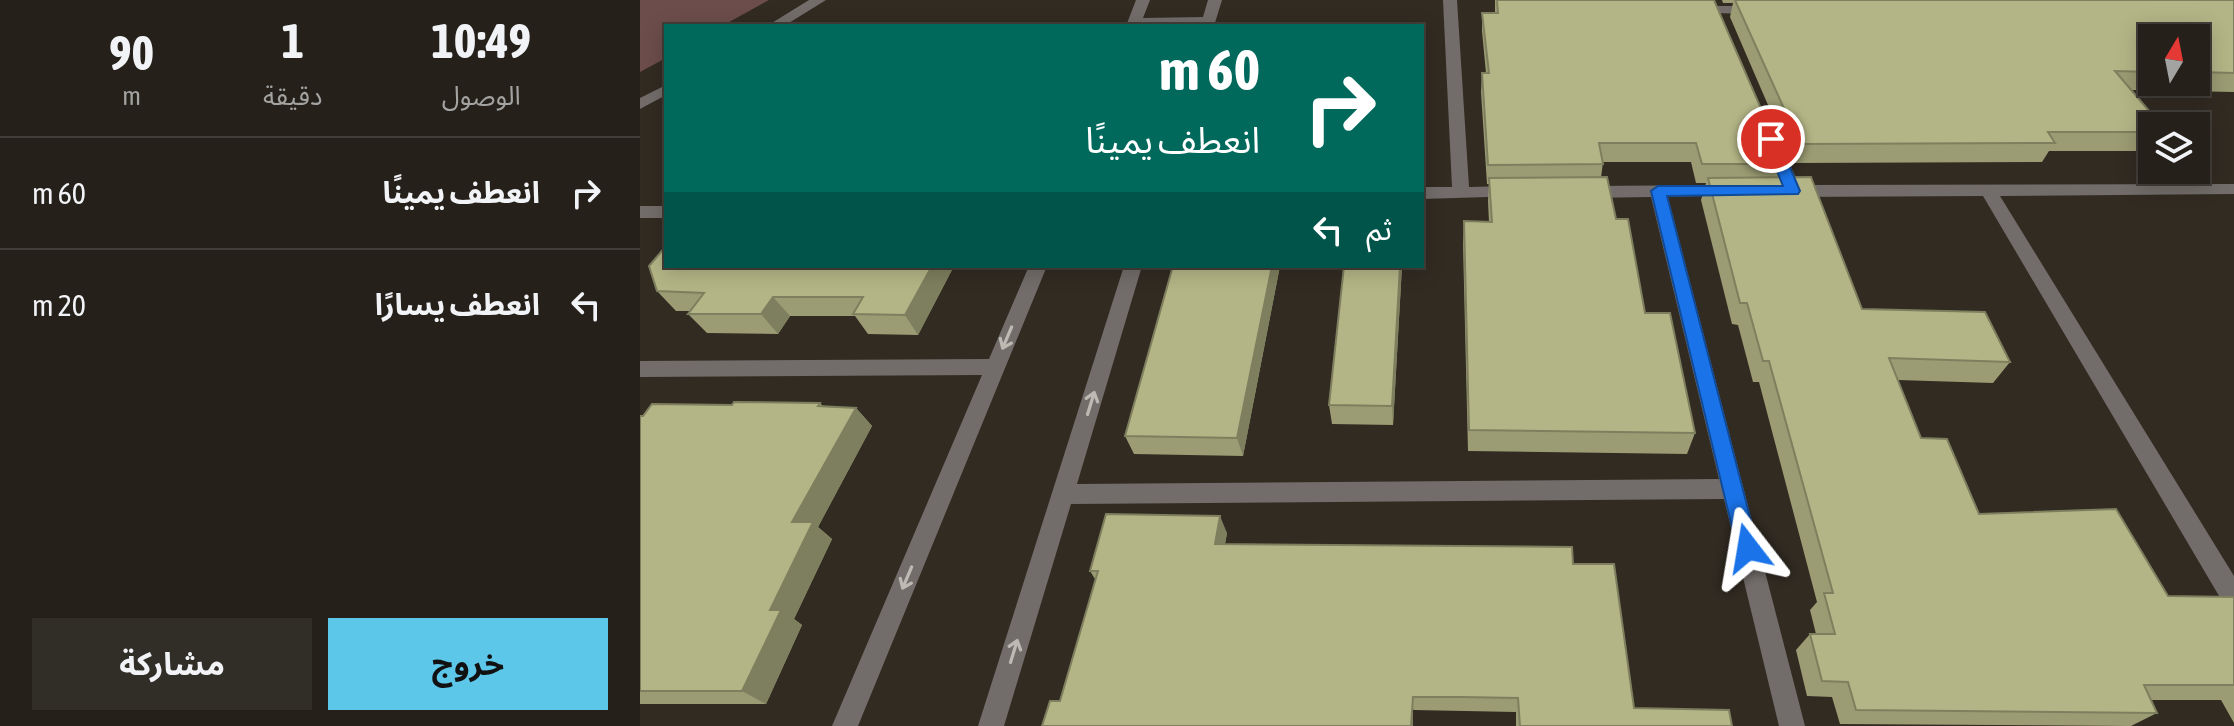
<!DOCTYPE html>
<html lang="ar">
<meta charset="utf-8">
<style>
:root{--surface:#25201a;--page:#312d27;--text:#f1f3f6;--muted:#a3a3a2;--line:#423e39;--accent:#5cc7e8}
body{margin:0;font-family:"Asap Condensed","Noto Sans Arabic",sans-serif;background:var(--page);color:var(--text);direction:rtl;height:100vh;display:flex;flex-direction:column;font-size:30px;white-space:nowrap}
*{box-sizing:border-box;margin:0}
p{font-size:26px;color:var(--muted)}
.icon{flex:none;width:44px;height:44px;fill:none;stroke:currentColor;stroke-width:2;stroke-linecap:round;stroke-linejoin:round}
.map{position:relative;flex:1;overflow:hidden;direction:ltr}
.drawer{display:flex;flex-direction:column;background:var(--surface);width:640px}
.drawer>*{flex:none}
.hud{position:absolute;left:24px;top:24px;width:760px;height:244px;border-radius:0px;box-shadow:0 4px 20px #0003,0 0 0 2px var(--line);direction:rtl;background:#00695c;color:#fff;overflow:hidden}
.needle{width:52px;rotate:10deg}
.buttons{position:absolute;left:1498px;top:24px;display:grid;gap:16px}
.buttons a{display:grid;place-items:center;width:72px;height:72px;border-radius:0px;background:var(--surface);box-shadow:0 4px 20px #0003,0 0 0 2px var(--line);font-size:40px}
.pin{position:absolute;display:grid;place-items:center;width:68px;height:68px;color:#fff;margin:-34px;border:4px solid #fff;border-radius:50%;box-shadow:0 2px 8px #0007}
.me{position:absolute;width:88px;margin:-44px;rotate:346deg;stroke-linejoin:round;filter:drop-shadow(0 0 6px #0008)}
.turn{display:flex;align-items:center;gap:28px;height:168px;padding:0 32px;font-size:36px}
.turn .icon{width:104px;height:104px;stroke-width:2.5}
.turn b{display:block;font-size:56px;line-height:68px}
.then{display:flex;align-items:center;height:76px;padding:0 32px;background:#0003;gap:16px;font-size:30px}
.eta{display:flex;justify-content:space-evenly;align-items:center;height:136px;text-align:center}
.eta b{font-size:48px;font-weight:700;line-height:56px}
.primary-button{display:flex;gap:16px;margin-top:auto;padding:16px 32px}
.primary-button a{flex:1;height:92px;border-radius:0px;background:var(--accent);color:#111;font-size:32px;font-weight:700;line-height:92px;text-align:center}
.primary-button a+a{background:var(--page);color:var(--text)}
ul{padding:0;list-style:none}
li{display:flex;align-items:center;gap:24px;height:112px;padding:0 32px;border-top:2px solid var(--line)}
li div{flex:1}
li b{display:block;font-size:30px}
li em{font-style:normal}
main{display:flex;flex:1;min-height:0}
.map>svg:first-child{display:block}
.green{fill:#6c4d4b}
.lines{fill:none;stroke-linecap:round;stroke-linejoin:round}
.minor{fill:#726d6a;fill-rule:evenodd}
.wall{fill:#9b9c73;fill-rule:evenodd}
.shaded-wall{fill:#7e7f5e}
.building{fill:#b4b586;stroke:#7e7f5e;stroke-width:2}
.oneway{stroke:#bdb9b3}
.route{fill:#1a73e8;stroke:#114b97;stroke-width:2}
</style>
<main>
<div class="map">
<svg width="1594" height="726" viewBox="0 0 1594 726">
<rect width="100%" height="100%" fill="#312b22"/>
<path class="green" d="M 0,0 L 129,0 L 82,26 L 26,26 L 26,58 L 0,72 Z"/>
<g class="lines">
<path class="minor" d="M 169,0 L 186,0 L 144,26 L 127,26 Z
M 496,0 L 510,0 L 503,18 L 563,17 L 568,0 L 582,0 L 574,26 L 486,26 Z
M 803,0 L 817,0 L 829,187 L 874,186 L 882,192 L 880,196 L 782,199 L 782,187 L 812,187 Z
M 1076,6 L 1118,6 L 1125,10 L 1118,14 L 1071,13 L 1069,10 Z
M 26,85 L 26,95 L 0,109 L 0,98 Z
M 1133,139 L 1141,144 L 1159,185 L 1594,184 L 1594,194 L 1360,196 L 1594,576 L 1594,609 L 1585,606 L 1343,196 L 1150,197 L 1142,191 L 1143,188 L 1125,144 Z
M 1090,185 L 1098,191 L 1096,195 L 1028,197 L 1165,726 L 1139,726 L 1084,499 L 431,504 L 364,726 L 338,726 L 484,266 L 502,266 L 437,484 L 1079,479 L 1011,197 L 946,198 L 938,192 L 946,186 Z
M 0,206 L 26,206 L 26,218 L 0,218 Z
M 389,266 L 407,266 L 218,726 L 192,726 L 342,375 L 0,377 L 0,361 L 349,359 Z"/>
</g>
<path class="wall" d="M 855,0 L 1074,0 L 1145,164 L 1140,177 L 1222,309 L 1370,362 L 1353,383 L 1258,380 L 1281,438 L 1339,514 L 1528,596 L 1594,597 L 1594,723 L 1581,700 L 1511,700 L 1517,713 L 1491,726 L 1200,724 L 1192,697 L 1167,696 L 1156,650 L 1170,634 L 1176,634 L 1170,610 L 1177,602 L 1119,382 L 1113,382 L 1098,325 L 1092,324 L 1061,200 L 1066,183 L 1056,183 L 1051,162 L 963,162 L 961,178 L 976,219 L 1005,313 L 1055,433 L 1047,454 L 828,451 L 823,244 L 824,221 L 849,222 L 848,201 L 849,184 L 847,184 L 841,92 L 842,73 L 846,73 L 842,31 L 842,13 L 855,13 Z
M 1082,0 L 1594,0 L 1594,92 L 1492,90 L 1512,126 L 1512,151 L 1409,151 L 1402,162 L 1153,163 L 1090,17 L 1093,3 L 1083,3 ZM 1512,38 L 1556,38 L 1556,82 L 1512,82 Z
M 26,266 L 314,266 L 278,335 L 228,334 L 215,316 L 150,316 L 138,334 L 67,333 L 48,314 L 50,311 L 36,311 L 17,291 Z
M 640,266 L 603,456 L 494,454 L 485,436 Z
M 762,266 L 753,425 L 692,424 L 689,405 Z
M 180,403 L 183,406 L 216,408 L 232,426 L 178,527 L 192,539 L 154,619 L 162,625 L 126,704 L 0,704 L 0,416 Z
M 587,533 L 585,544 L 933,564 L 994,708 L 1092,726 L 876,726 L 876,712 L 774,710 L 455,579 L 450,571 Z"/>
<path class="shaded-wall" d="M 292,266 L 314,266 L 278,335 L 265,315 Z
M 632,266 L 640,266 L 603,456 L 597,438 Z
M 760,266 L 762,266 L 753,425 L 752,406 Z
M 133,297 L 150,316 L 138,334 L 121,314 Z
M 216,408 L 232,426 L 178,527 L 192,539 L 154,619 L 162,625 L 126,704 L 102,691 L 130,610 L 152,522 Z
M 580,516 L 587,533 L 582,561 L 575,544 Z
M 773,697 L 773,726 L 771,726 Z"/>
<path class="building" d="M 857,0 L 1074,0 L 1145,164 L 1062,164 L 1056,143 L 959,143 L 963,164 L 848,165 L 842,73 L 849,73 L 842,13 L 858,13 Z
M 1095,0 L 1594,0 L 1594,73 L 1556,72 L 1556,38 L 1512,38 L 1512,72 L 1475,71 L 1522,126 L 1512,126 L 1512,132 L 1408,132 L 1415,143 L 1160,144 Z
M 967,177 L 976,219 L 988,219 L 1005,313 L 1030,313 L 1055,433 L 829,430 L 824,221 L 852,222 L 849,178 Z
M 1171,177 L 1222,309 L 1345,312 L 1370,362 L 1249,358 L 1281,438 L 1307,439 L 1339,514 L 1476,509 L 1528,596 L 1594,597 L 1594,685 L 1504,685 L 1517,713 L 1216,710 L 1208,682 L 1182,681 L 1170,634 L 1195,634 L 1184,593 L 1193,593 L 1129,361 L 1123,361 L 1107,303 L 1100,303 L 1068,178 Z
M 26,246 L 26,266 L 292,266 L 265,315 L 213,314 L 223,297 L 133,297 L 121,314 L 48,314 L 64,293 L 17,291 L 9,266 Z
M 533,266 L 632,266 L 597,438 L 485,436 Z
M 704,266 L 760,266 L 752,406 L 689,405 Z
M 94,402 L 180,403 L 178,406 L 216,408 L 152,522 L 173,522 L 130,610 L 141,610 L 102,691 L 0,691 L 0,416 L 3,416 L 12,404 L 92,405 Z
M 466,514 L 580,516 L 575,544 L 932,547 L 933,564 L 974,564 L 994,708 L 1089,710 L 1092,726 L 880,726 L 878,698 L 822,697 L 773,697 L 771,726 L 402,726 L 410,701 L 420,701 L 458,571 L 450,571 Z"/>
<defs><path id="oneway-shaft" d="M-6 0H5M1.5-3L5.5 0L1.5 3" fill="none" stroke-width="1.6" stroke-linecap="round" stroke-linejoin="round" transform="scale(2)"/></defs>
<g class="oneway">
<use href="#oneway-shaft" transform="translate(367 338) rotate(113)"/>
<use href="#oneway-shaft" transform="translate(451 403) rotate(-73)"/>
<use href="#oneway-shaft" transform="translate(267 578) rotate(113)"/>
<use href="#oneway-shaft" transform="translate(374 651) rotate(-73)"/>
</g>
<path class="route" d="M 1131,134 L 1138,139 L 1160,191 L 1158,194 L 1027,196 L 1118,548 L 1115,555 L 1108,558 L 1100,555 L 1097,548 L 1011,191 L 1018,186 L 1143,186 L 1124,139 Z"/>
</svg>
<div class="buttons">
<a><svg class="needle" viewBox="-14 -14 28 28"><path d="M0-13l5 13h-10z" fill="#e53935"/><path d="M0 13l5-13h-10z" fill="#a3a3a2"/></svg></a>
<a><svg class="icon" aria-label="layers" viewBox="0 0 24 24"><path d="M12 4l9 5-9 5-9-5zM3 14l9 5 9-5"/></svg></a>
</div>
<div class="pin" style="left:1131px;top:139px;background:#d93025"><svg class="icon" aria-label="arrive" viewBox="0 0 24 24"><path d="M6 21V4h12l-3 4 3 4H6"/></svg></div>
<svg class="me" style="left:1108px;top:548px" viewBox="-20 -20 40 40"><path d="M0-17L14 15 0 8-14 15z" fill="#1a73e8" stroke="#fff" stroke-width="4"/></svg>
<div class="hud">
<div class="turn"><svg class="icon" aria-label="right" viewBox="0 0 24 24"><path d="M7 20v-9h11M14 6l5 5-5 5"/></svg><div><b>60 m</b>انعطف يمينًا</div></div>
<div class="then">ثم<svg class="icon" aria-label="left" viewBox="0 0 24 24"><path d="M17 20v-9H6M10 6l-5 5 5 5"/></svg></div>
</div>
</div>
<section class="drawer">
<div class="eta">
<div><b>10:49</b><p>الوصول</p></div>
<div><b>1</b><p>دقيقة</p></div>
<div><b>90</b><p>m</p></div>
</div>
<ul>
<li><svg class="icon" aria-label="right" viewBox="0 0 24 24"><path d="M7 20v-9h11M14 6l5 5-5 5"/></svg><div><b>انعطف يمينًا</b></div><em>60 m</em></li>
<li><svg class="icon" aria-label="left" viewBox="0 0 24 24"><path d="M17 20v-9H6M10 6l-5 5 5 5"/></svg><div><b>انعطف يسارًا</b></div><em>20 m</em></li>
</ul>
<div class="primary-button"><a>خروج</a><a>مشاركة</a></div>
</section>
</main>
